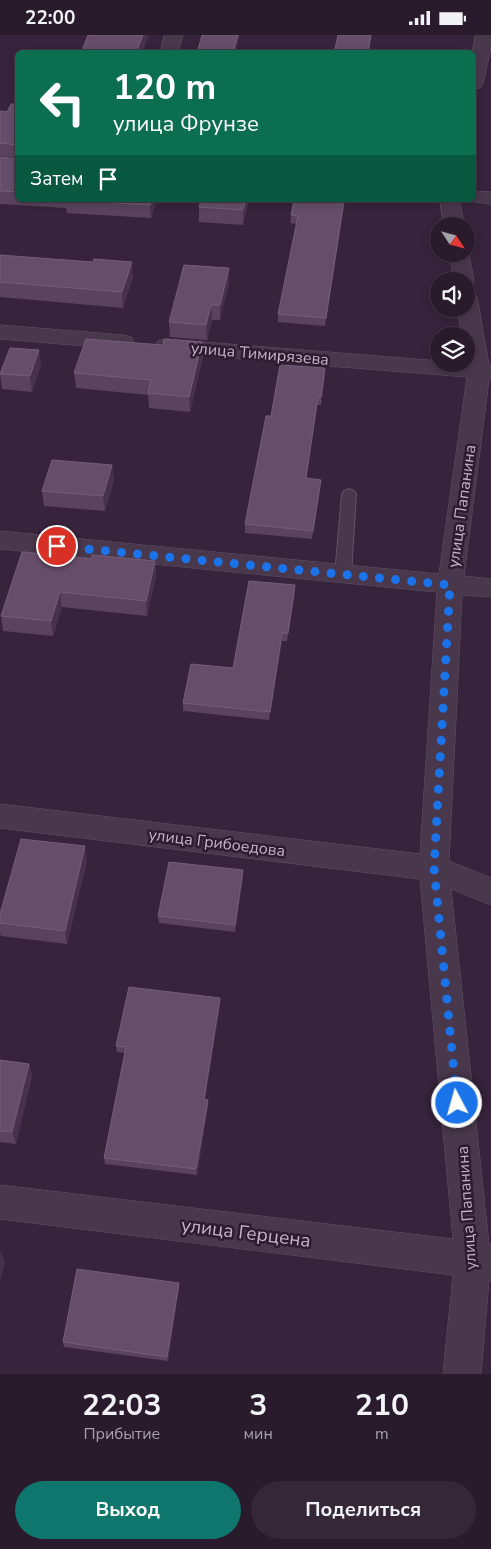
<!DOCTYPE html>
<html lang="ru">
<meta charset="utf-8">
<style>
:root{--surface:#291a2c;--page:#352738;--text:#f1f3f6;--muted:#a5a1a9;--line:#453848;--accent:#0f766e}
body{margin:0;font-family:"Nunito Sans",sans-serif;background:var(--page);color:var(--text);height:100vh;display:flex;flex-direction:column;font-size:19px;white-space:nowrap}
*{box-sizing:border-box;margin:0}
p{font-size:16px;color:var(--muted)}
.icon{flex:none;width:28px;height:28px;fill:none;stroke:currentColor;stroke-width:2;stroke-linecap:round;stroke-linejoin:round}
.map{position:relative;height:1339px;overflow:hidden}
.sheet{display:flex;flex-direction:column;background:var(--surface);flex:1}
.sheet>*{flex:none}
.banner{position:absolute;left:15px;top:15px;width:461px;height:152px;border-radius:8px;box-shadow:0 2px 8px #0003,0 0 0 1px var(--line);background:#0b6e4f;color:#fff;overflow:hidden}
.needle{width:32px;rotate:126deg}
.tools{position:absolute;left:430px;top:182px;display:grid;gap:10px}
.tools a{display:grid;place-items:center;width:45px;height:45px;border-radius:50%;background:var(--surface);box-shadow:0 2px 8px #0003,0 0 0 1px var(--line);font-size:25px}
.pin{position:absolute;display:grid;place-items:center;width:42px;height:42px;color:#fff;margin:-21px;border:2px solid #fff;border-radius:50%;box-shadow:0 1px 5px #0007}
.me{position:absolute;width:55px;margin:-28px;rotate:354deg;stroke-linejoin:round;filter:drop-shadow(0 0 4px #0008)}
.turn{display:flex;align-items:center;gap:18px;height:105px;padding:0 15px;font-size:22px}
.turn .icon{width:65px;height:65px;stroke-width:2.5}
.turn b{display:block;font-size:35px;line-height:42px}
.then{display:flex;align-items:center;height:48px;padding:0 15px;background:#0003;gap:10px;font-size:19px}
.eta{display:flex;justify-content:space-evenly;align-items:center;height:85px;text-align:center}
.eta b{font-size:30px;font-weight:700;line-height:35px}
.cta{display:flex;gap:10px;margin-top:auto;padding:10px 15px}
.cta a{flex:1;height:58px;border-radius:30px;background:var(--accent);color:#fff;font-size:20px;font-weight:700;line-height:58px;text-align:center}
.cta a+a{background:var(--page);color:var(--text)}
.status{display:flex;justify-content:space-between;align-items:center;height:35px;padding:0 25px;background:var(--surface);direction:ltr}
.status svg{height:14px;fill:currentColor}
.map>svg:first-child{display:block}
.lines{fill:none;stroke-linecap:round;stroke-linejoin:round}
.service-casing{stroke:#635266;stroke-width:2}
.minor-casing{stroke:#635266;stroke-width:1}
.service{fill:#49374b;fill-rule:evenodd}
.minor{fill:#49374b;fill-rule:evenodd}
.wall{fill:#5b425f}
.shaded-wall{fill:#48314c}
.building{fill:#664e6a;stroke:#755e79}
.route{stroke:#1a73e8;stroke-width:9;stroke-dasharray:0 16.2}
.labels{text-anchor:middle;stroke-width:5;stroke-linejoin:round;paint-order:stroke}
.street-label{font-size:16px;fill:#c5b2c7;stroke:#2d1c30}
.near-street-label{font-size:19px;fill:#c5b2c7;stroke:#2d1c30}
</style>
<div class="status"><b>22:00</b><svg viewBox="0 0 49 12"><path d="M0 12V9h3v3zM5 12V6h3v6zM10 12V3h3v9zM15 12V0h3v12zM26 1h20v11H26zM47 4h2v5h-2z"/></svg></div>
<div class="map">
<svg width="491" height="1339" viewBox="0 0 491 1339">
<rect width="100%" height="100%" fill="#37233b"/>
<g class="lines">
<g class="service-casing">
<path id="service" d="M 349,454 L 354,456 L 356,459 L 351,540 L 348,544 L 343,545 L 338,544 L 335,540 L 342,459 L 344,456 Z"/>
</g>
<g class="minor-casing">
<path id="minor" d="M 165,0 L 183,0 L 178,18 L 160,18 Z
M 476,0 L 491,0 L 491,12 L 483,49 L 480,53 L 474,54 L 472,18 Z
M 474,156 L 491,157 L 491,169 L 467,166 L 474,165 Z
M 440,165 L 460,165 L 464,191 L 444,191 Z
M 466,215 L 469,219 L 474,246 L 471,250 L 466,252 L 466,246 L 454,246 L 449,219 L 466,219 Z
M 466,256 L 474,257 L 477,262 L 489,330 L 491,330 L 491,344 L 489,344 L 464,541 L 491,544 L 491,562 L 462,560 L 449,826 L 491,843 L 491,870 L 451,854 L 489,1209 L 491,1209 L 491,1245 L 489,1245 L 481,1339 L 443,1339 L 453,1240 L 0,1184 L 0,1150 L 453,1204 L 420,844 L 0,793 L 0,769 L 420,819 L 437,557 L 0,514 L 0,496 L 439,539 L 467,342 L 166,318 L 158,316 L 155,311 L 158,306 L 166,304 L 439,326 L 439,329 L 466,329 L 466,301 L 462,301 L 457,274 L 466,274 Z
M 0,290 L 123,300 L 131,302 L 134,307 L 131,312 L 123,314 L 0,304 Z"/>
</g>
<use href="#service" class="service"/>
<use href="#minor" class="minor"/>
</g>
<path class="wall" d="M 18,69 L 18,123 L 0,121 L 0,76 L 7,77 Z
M 0,122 L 18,124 L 18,165 L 157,165 L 151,183 L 67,178 L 66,173 L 0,169 Z
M 249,165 L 243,190 L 199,187 L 199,172 Z
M 345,165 L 325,291 L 278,287 L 278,279 L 297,189 L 290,188 L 291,180 Z
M 0,220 L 133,242 L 123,273 L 0,262 Z
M 229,233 L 229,248 L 220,285 L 212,285 L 207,305 L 170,302 L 169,287 Z
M 203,322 L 190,377 L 149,373 L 148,360 L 76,353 L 74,338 Z
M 41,330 L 32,357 L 2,354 L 0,339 Z
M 325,342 L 321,370 L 317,370 L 306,443 L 320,453 L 312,504 L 245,498 L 245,489 L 271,381 Z
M 112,430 L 114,445 L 105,476 L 44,471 L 42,456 Z
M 91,524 L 155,526 L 156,541 L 147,581 L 62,572 L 53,601 L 3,596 L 1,581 Z
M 295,550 L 295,559 L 287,606 L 282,606 L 269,685 L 183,676 L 183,668 L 233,633 Z
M 87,825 L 67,909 L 1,901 L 0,898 L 0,879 Z
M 243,835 L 243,842 L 235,897 L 159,888 L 158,881 Z
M 220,970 L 205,1064 L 208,1065 L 208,1071 L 197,1140 L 105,1129 L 104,1123 L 125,1018 L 117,1017 L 116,1011 Z
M 0,1025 L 29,1029 L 32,1041 L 16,1109 L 0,1107 Z
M 179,1248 L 179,1253 L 168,1326 L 64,1312 L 63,1307 Z"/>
<path class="shaded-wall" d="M 143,0 L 149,0 L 142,18 L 136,18 Z
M 238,0 L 240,0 L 235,18 L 233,18 Z
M 152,165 L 157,165 L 151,183 L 150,170 Z
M 246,165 L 249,165 L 243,190 L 243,175 Z
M 344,165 L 345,165 L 325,291 L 326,283 Z
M 132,227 L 133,242 L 123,273 L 122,257 Z
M 229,233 L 229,248 L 220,285 L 220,270 Z
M 211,270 L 212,285 L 207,305 L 206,290 Z
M 202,307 L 203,322 L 190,377 L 189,362 Z
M 39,315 L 41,330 L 32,357 L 30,341 Z
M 325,333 L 325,342 L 321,370 L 321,362 Z
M 318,362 L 317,370 L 305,452 L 306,443 Z
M 112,430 L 114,445 L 105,476 L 103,461 Z
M 155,526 L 156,541 L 147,581 L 146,566 Z
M 295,550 L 295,559 L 287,606 L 288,598 Z
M 60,557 L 62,572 L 53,601 L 51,586 Z
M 282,598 L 282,606 L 269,685 L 270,677 Z
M 85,811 L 87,825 L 67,909 L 65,896 Z
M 243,835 L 243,842 L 235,897 L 235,890 Z
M 220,963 L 220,970 L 204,1071 L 204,1064 Z
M 29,1029 L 32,1041 L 16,1109 L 12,1097 Z
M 208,1065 L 208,1071 L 197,1140 L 196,1134 Z
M 1,1216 L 5,1226 L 0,1247 L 0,1220 Z
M 179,1248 L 179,1253 L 168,1326 L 167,1322 Z"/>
<path class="building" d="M 88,0 L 143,0 L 136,18 L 81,18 Z
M 202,0 L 238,0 L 233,18 L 197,18 Z
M 338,0 L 371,0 L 368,18 L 334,18 Z
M 11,69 L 18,69 L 18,110 L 0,108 L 0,76 L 7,77 Z
M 0,122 L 18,124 L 18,157 L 0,156 Z
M 65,165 L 152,165 L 150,170 Z
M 201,165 L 246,165 L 243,175 L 199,172 Z
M 294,165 L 344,165 L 326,283 L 278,279 L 298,181 L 291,180 Z
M 0,220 L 93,227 L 94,224 L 132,227 L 122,257 L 0,247 Z
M 184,230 L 229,233 L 220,270 L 211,270 L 206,290 L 169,287 Z
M 86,304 L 163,310 L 164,304 L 202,307 L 189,362 L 148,358 L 151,345 L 74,338 Z
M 10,313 L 39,315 L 30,341 L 0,339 Z
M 280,330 L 325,333 L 321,362 L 318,362 L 306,443 L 321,445 L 313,496 L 245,489 L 266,381 L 271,381 Z
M 52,425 L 112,430 L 103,461 L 42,456 Z
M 22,517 L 91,524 L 92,520 L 155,526 L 146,566 L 60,557 L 51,586 L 1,581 Z
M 249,546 L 295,550 L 288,598 L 282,598 L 270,677 L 183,668 L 191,629 L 233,633 Z
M 21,804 L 85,811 L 65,896 L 0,888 L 0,879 Z
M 169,827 L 243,835 L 235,890 L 158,881 Z
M 129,952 L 220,963 L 204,1064 L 208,1065 L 196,1134 L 104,1123 L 126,1012 L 116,1011 Z
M 0,1025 L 29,1029 L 12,1097 L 0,1096 Z
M 77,1234 L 179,1248 L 167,1322 L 63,1307 Z"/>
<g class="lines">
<path class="route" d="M 57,511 L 450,550 L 434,833 L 457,1068"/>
</g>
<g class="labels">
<g class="street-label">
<text transform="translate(260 318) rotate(5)" y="6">улица Тимирязева</text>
<text transform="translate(461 471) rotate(-82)" y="6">улица Папанина</text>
<text transform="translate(217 807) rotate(7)" y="6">улица Грибоедова</text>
<text transform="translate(466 1173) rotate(-94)" y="6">улица Папанина</text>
</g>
<g class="near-street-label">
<text transform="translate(246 1197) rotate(7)" y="7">улица Герцена</text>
</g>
</g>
</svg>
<div class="tools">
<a><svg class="needle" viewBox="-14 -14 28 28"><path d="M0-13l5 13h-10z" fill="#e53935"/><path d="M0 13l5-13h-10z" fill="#a5a1a9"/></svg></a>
<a><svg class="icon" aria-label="sound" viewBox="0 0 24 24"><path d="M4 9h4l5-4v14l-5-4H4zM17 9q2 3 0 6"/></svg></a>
<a><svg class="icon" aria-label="layers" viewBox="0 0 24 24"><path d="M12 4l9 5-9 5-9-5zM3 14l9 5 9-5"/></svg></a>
</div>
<div class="pin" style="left:57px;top:511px;background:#d93025"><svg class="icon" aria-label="arrive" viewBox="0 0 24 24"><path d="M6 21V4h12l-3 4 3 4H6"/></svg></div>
<svg class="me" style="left:457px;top:1068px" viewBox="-20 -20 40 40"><circle r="17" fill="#1a73e8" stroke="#fff" stroke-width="3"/><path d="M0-11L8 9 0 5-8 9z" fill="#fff"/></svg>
<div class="banner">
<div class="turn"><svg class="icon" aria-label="left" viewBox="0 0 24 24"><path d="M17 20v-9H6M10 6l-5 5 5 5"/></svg><div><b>120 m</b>улица Фрунзе</div></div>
<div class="then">Затем<svg class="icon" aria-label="arrive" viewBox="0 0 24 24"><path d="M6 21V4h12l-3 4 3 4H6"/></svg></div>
</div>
</div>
<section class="sheet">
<div class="eta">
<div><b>22:03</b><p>Прибытие</p></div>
<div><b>3</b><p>мин</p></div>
<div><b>210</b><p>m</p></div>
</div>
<div class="cta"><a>Выход</a><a>Поделиться</a></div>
</section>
